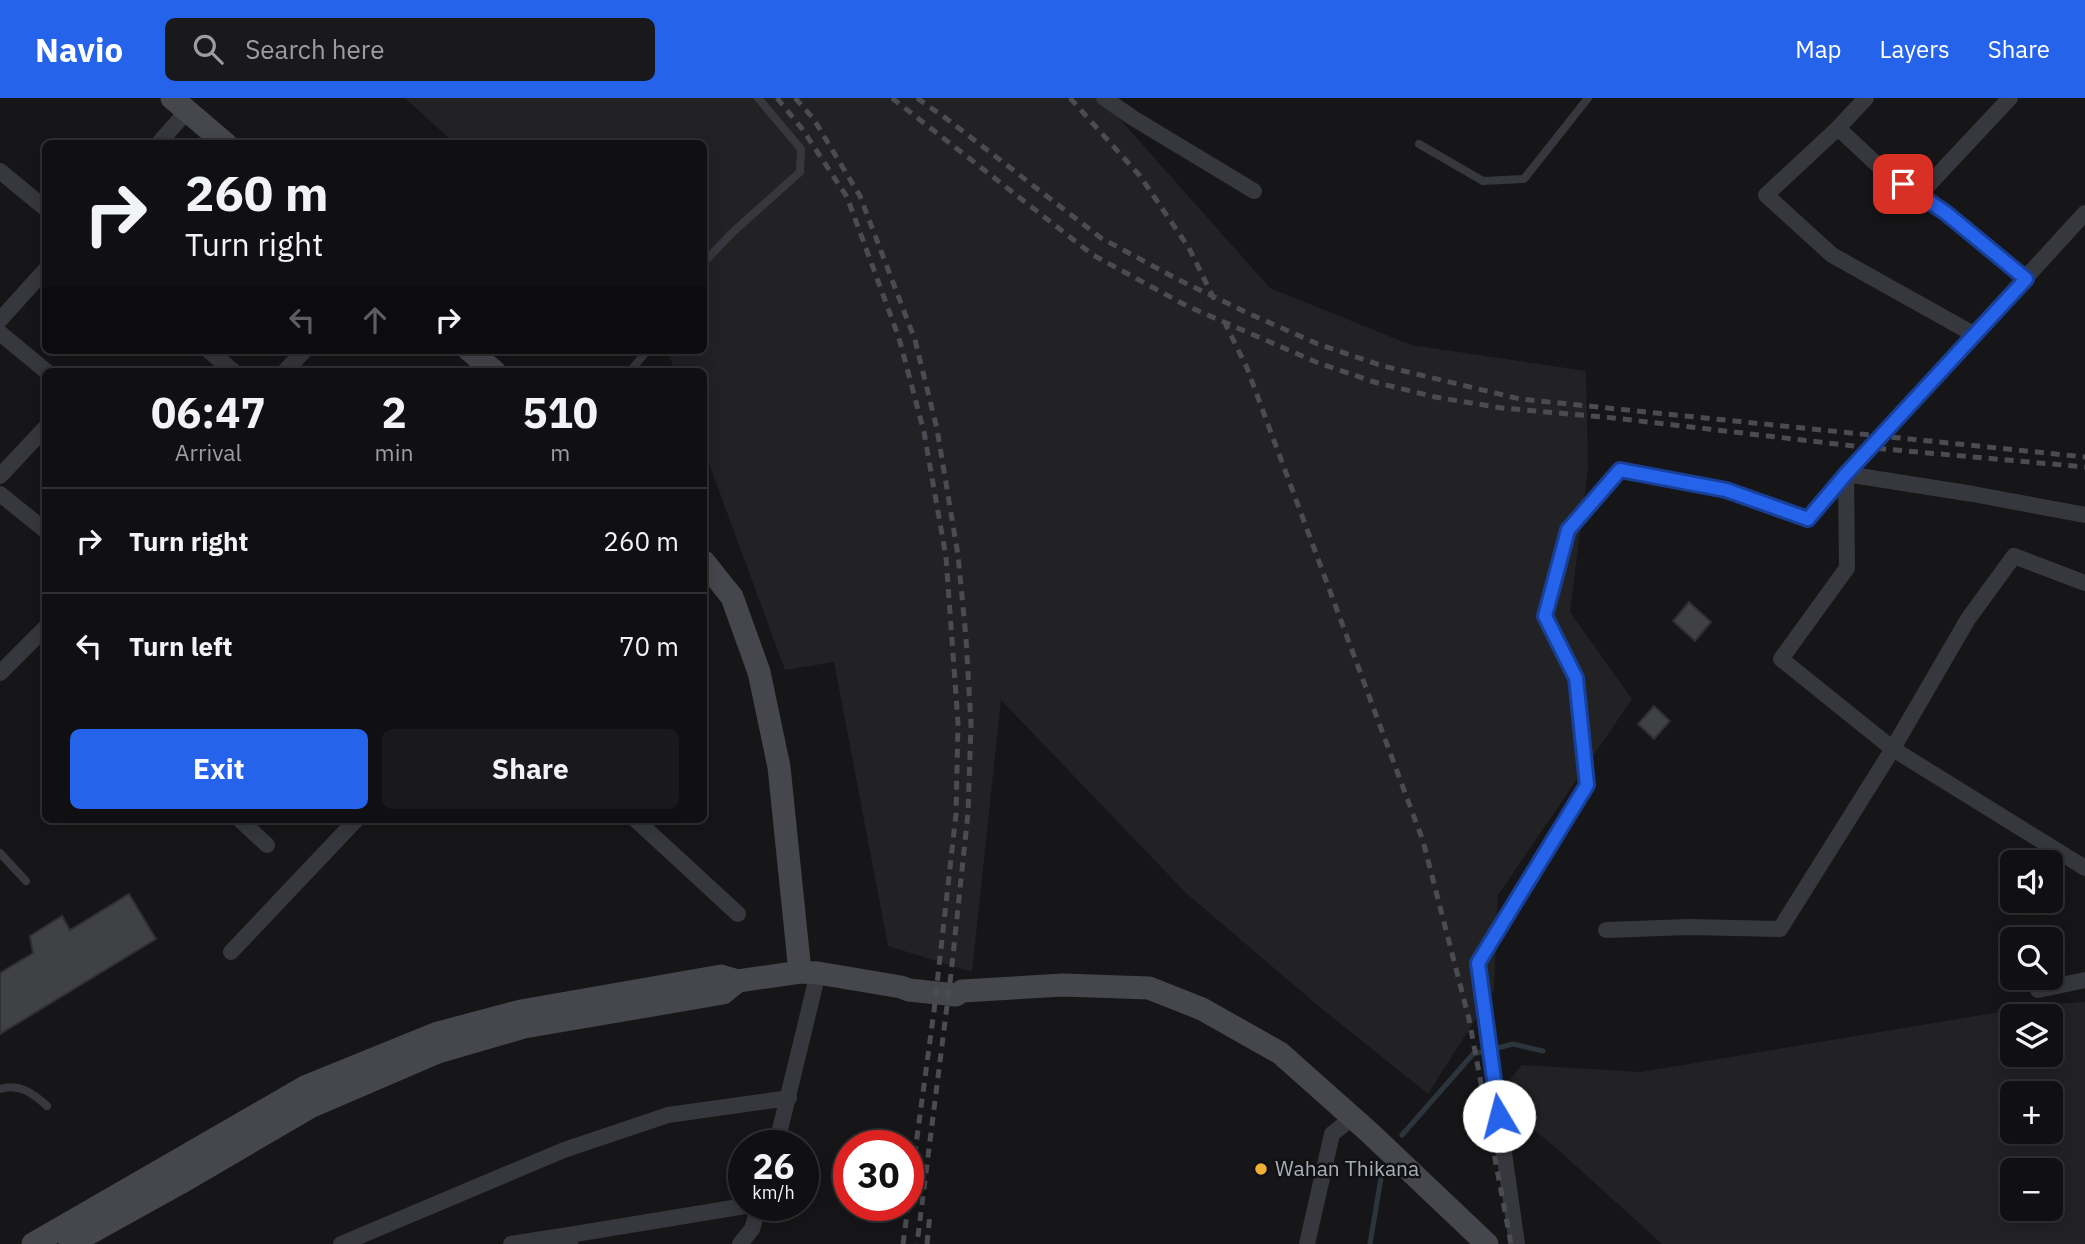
<!DOCTYPE html>
<meta charset="utf-8">
<style>
:root{--surface:#101012;--page:#19191b;--text:#f1f3f6;--muted:#9c9d9f;--line:#303032;--accent:#2563eb}
body{margin:0;font-family:"IBM Plex Sans",sans-serif;background:var(--page);color:var(--text);height:100vh;display:flex;flex-direction:column;font-size:26px;white-space:nowrap}
*{box-sizing:border-box;margin:0}
p{font-size:23px;color:var(--muted)}
.icon{flex:none;width:38px;height:38px;fill:none;stroke:currentColor;stroke-width:2;stroke-linecap:round;stroke-linejoin:round}
.map{position:relative;flex:1;overflow:hidden}
.side{position:absolute;left:42px;top:270px;width:665px;height:455px;display:flex;flex-direction:column;background:var(--surface);border-radius:10px;box-shadow:0 4px 18px #0003,0 0 0 2px var(--line)}
.side>*{flex:none}
.banner{position:absolute;left:42px;top:42px;width:665px;height:214px;border-radius:10px;box-shadow:0 4px 18px #0003,0 0 0 2px var(--line);background:#101012;color:var(--text);overflow:hidden}
.tools{position:absolute;left:2000px;top:752px;display:grid;gap:14px}
.tools a{display:grid;place-items:center;width:63px;height:63px;border-radius:10px;background:var(--surface);box-shadow:0 4px 18px #0003,0 0 0 2px var(--line);font-size:35px}
.speed{position:absolute;left:728px;top:1032px;display:flex;gap:14px;font-size:35px;font-weight:700;text-align:center}
.speed>*{display:grid;place-content:center;width:91px;height:91px;border-radius:50%;background:var(--surface);box-shadow:0 4px 18px #0003,0 0 0 2px var(--line);line-height:1}
.speed small{font-size:18px;font-weight:400}
.speed .limit{border:10px solid #d22;background:#fff;color:#111}
.pin{position:absolute;display:grid;place-items:center;width:60px;height:60px;color:#fff;margin:-30px;border-radius:14px;box-shadow:0 4px 10px #0006}
.me{position:absolute;width:77px;margin:-38px;rotate:352deg;stroke-linejoin:round;filter:drop-shadow(0 0 5px #0008)}
.turn{display:flex;align-items:center;gap:24px;height:147px;padding:0 28px;font-size:32px}
.turn .icon{width:91px;height:91px;stroke-width:2.5}
.turn b{display:block;font-size:49px;line-height:60px}
.lanes{display:flex;align-items:center;height:66px;padding:0 28px;background:#0003;justify-content:center;gap:35px;direction:ltr}
.lanes .off{opacity:.35}
.eta{display:flex;justify-content:space-evenly;align-items:center;height:119px;text-align:center}
.eta b{font-size:42px;font-weight:800;line-height:49px}
.primary-button{display:flex;gap:14px;margin-top:auto;padding:14px 28px}
.primary-button a{flex:1;height:80px;border-radius:10px;background:var(--accent);color:#fff;font-size:28px;font-weight:800;line-height:80px;text-align:center}
.primary-button a+a{background:var(--page);color:var(--text)}
ul{padding:0;list-style:none}
li{display:flex;align-items:center;gap:21px;height:105px;padding:0 28px;border-top:2px solid var(--line)}
li div{flex:1}
li b{display:block;font-size:26px}
li em{font-style:normal}
header{display:flex;align-items:center;gap:42px;box-sizing:border-box;height:98px;padding:0 35px;background:var(--accent);color:#fff}
header strong{font-size:33px}
nav{display:flex;gap:38px;margin-inline-start:auto;font-size:24px}
.search{width:490px;height:63px;background:var(--page);display:flex;align-items:center;gap:18px;box-sizing:border-box;padding:0 24px;border-radius:10px;color:var(--muted);font-size:26px}
.map>svg:first-child{display:block}
.built{fill:#222225;fill-rule:evenodd}
.lines{fill:none;stroke-linecap:round;stroke-linejoin:round}
.stream{stroke:#2c353c;stroke-width:5}
.building{fill:#404145;stroke:#303034;stroke-width:2}
.service{stroke:#37383d;stroke-width:8}
.minor{stroke:#37383d;stroke-width:16}
.secondary{stroke:#45474d;stroke-width:23}
.rail{stroke:#4a4c52;stroke-width:5;stroke-dasharray:9 7;stroke-linecap:butt}
.route-casing{stroke:#184099;stroke-width:18}
.route{stroke:#2563eb;stroke-width:12}
.poi-dot{fill:#f2b134;stroke:#111113;stroke-width:2.5}
.labels{text-anchor:middle;stroke-width:5;stroke-linejoin:round;paint-order:stroke}
.poi-label{font-size:21px;fill:#a8adb8;stroke:#111113;text-anchor:start}
</style>
<header>
<strong>Navio</strong>
<div class="search"><svg class="icon" aria-label="search" viewBox="0 0 24 24"><circle cx="10" cy="10" r="6"/><path d="M15 15l6 6"/></svg>Search here</div>
<nav><a>Map</a><a>Layers</a><a>Share</a></nav>
</header>
<div class="map">
<svg width="2085" height="1146" viewBox="0 0 2085 1146">
<rect width="100%" height="100%" fill="#161618"/>
<path class="built" d="M 405,0 L 1101,0 L 1270,190 L 1411,247 L 1586,273 L 1588,371 L 1570,514 L 1632,601 L 1498,797 L 1494,892 L 1428,996 L 1316,906 L 1186,795 L 1001,602 L 972,874 L 888,848 L 834,564 L 785,572 L 704,352 L 704,273 L 675,273 L 667,252 L 704,252 L 704,46 L 454,45 Z
M 2085,904 L 2085,1146 L 1662,1146 L 1555,1049 L 1494,1000 L 1522,967 L 1641,974 L 2048,906 ZM 2012,919 L 2051,919 L 2051,957 L 2012,957 ZM 2012,996 L 2051,996 L 2051,1034 L 2012,1034 ZM 2012,1073 L 2051,1073 L 2051,1111 L 2012,1111 Z"/>
<g class="lines">
<path class="stream" d="M 1402,1037 L 1473,956 L 1513,946 L 1543,953
M 1370,1146 L 1383,1068"/>
</g>
<path class="building" d="M 1689,504 L 1711,524 L 1695,543 L 1673,523 Z
M 1654,608 L 1670,623 L 1654,641 L 1638,626 Z
M 129,796 L 156,841 L 0,936 L 0,875 L 33,855 L 30,838 L 62,818 L 70,832 Z"/>
<g class="lines">
<path class="service" d="M 1419,46 L 1483,83 L 1524,81 L 1588,0
M 704,164 L 733,134 L 800,74 L 801,51 L 758,0
M 630,273 L 648,252
M 0,755 L 26,783
M 0,991 C 19,985 33,995 47,1008"/>
<path class="minor" d="M 1104,0 L 1133,20 L 1254,93
M 1866,0 L 1838,30 L 1766,97 L 1832,157 L 1975,237
M 1838,30 L 1886,75 L 1946,115 L 2026,181
M 158,46 L 187,13
M 0,73 L 46,111
M 1919,97 L 2010,0
M 0,222 L 46,171
M 0,235 L 46,273
M 208,252 L 233,273
M 285,273 L 305,252
M 1846,376 L 1847,470 L 1781,561 L 1893,651 L 2085,770
M 1846,376 L 1973,396 L 2085,417
M 0,378 L 46,329
M 0,396 L 46,433
M 0,575 L 46,529
M 239,721 L 267,747
M 635,721 L 738,816
M 1606,832 L 1688,829 L 1780,831 L 1889,657 L 1968,521 L 2014,458 L 2085,485
M 231,854 L 357,721
M 2038,892 L 2085,882
M 776,1048 L 818,875
M 341,1146 L 564,1052 L 668,1017 L 789,1000
M 511,1146 L 575,1136
M 567,1146 L 575,1136 L 745,1108
M 740,1146 L 752,1131 L 759,1108
M 1307,1146 L 1332,1036 L 1353,1019
M 1517,1146 L 1477,865 L 1587,687 L 1576,580 L 1545,518 L 1568,432 L 1620,372 L 1726,392 L 1808,421 L 1846,376 L 2085,115"/>
<path class="secondary" d="M 172,0 L 226,46
M 469,252 L 494,273
M 704,464 L 732,499 L 759,574 L 779,669 L 800,874
M 33,1146 L 305,989 L 438,935 L 521,913 L 721,878 L 738,883 L 800,874 L 818,875 L 901,889 L 909,892 L 956,897 L 962,893 L 1063,887 L 1149,890 L 1202,911 L 1280,955 L 1370,1035 L 1487,1146
M 70,1146 L 180,1085 L 310,1009 L 438,954 L 524,929 L 723,895 L 738,883"/>
<path class="rail" d="M 777,0 L 803,32 L 847,99 L 899,240 L 924,334 L 946,459 L 958,625 L 956,716 L 934,913 L 908,1106
M 795,0 L 813,20 L 860,98 L 915,242 L 937,331 L 958,457 L 966,540 L 971,626 L 968,715 L 951,876 L 917,1146
M 892,0 L 1093,157 L 1187,208 L 1316,264 L 1374,284 L 1435,299 L 1502,310 L 1614,320 L 1862,349 L 2085,369
M 917,0 L 947,21 L 1101,140 L 1179,182 L 1252,217 L 1318,246 L 1383,268 L 1520,301 L 2085,359
M 1070,0 L 1140,78 L 1189,150 L 1214,201
M 1224,223 L 1247,270 L 1423,743 L 1469,921 L 1511,1146
M 903,1146 L 908,1108
M 927,1146 L 930,1116"/>
</g>
<g class="lines">
<g class="route-casing">
<path id="route" d="M 1499,1018 L 1478,865 L 1587,687 L 1576,580 L 1545,518 L 1568,432 L 1620,372 L 1726,392 L 1808,421 L 1846,376 L 2026,181 L 1946,115 L 1903,86"/>
</g>
<use href="#route" class="route"/>
</g>
<circle class="poi-dot" cx="1261" cy="1071" r="7"/>
<g class="labels">
<g class="poi-label">
<text x="1275" y="1078">Wahan Thikana</text>
</g>
</g>
</svg>
<div class="tools">
<a><svg class="icon" aria-label="sound" viewBox="0 0 24 24"><path d="M4 9h4l5-4v14l-5-4H4zM17 9q2 3 0 6"/></svg></a>
<a><svg class="icon" aria-label="search" viewBox="0 0 24 24"><circle cx="10" cy="10" r="6"/><path d="M15 15l6 6"/></svg></a>
<a><svg class="icon" aria-label="layers" viewBox="0 0 24 24"><path d="M12 4l9 5-9 5-9-5zM3 14l9 5 9-5"/></svg></a>
<a>+</a>
<a>−</a>
</div>
<div class="speed"><div>26<small>km/h</small></div><div class="limit">30</div></div>
<div class="pin" style="left:1903px;top:86px;background:#d93025"><svg class="icon" aria-label="arrive" viewBox="0 0 24 24"><path d="M6 21V4h12l-3 4 3 4H6"/></svg></div>
<svg class="me" style="left:1499px;top:1018px" viewBox="-20 -20 40 40"><circle r="19" fill="#fff"/><path d="M0-13L10 11 0 6-10 11z" fill="#2563eb"/></svg>
<div class="banner">
<div class="turn"><svg class="icon" aria-label="right" viewBox="0 0 24 24"><path d="M7 20v-9h11M14 6l5 5-5 5"/></svg><div><b>260 m</b>Turn right</div></div>
<div class="lanes"><svg class="icon off" aria-label="left" viewBox="0 0 24 24"><path d="M17 20v-9H6M10 6l-5 5 5 5"/></svg><svg class="icon off" aria-label="ahead" viewBox="0 0 24 24"><path d="M12 20V5M6 11l6-6 6 6"/></svg><svg class="icon" aria-label="right" viewBox="0 0 24 24"><path d="M7 20v-9h11M14 6l5 5-5 5"/></svg></div>
</div>
<section class="side">
<div class="eta">
<div><b>06:47</b><p>Arrival</p></div>
<div><b>2</b><p>min</p></div>
<div><b>510</b><p>m</p></div>
</div>
<ul>
<li><svg class="icon" aria-label="right" viewBox="0 0 24 24"><path d="M7 20v-9h11M14 6l5 5-5 5"/></svg><div><b>Turn right</b></div><em>260 m</em></li>
<li><svg class="icon" aria-label="left" viewBox="0 0 24 24"><path d="M17 20v-9H6M10 6l-5 5 5 5"/></svg><div><b>Turn left</b></div><em>70 m</em></li>
</ul>
<div class="primary-button"><a>Exit</a><a>Share</a></div>
</section>
</div>
